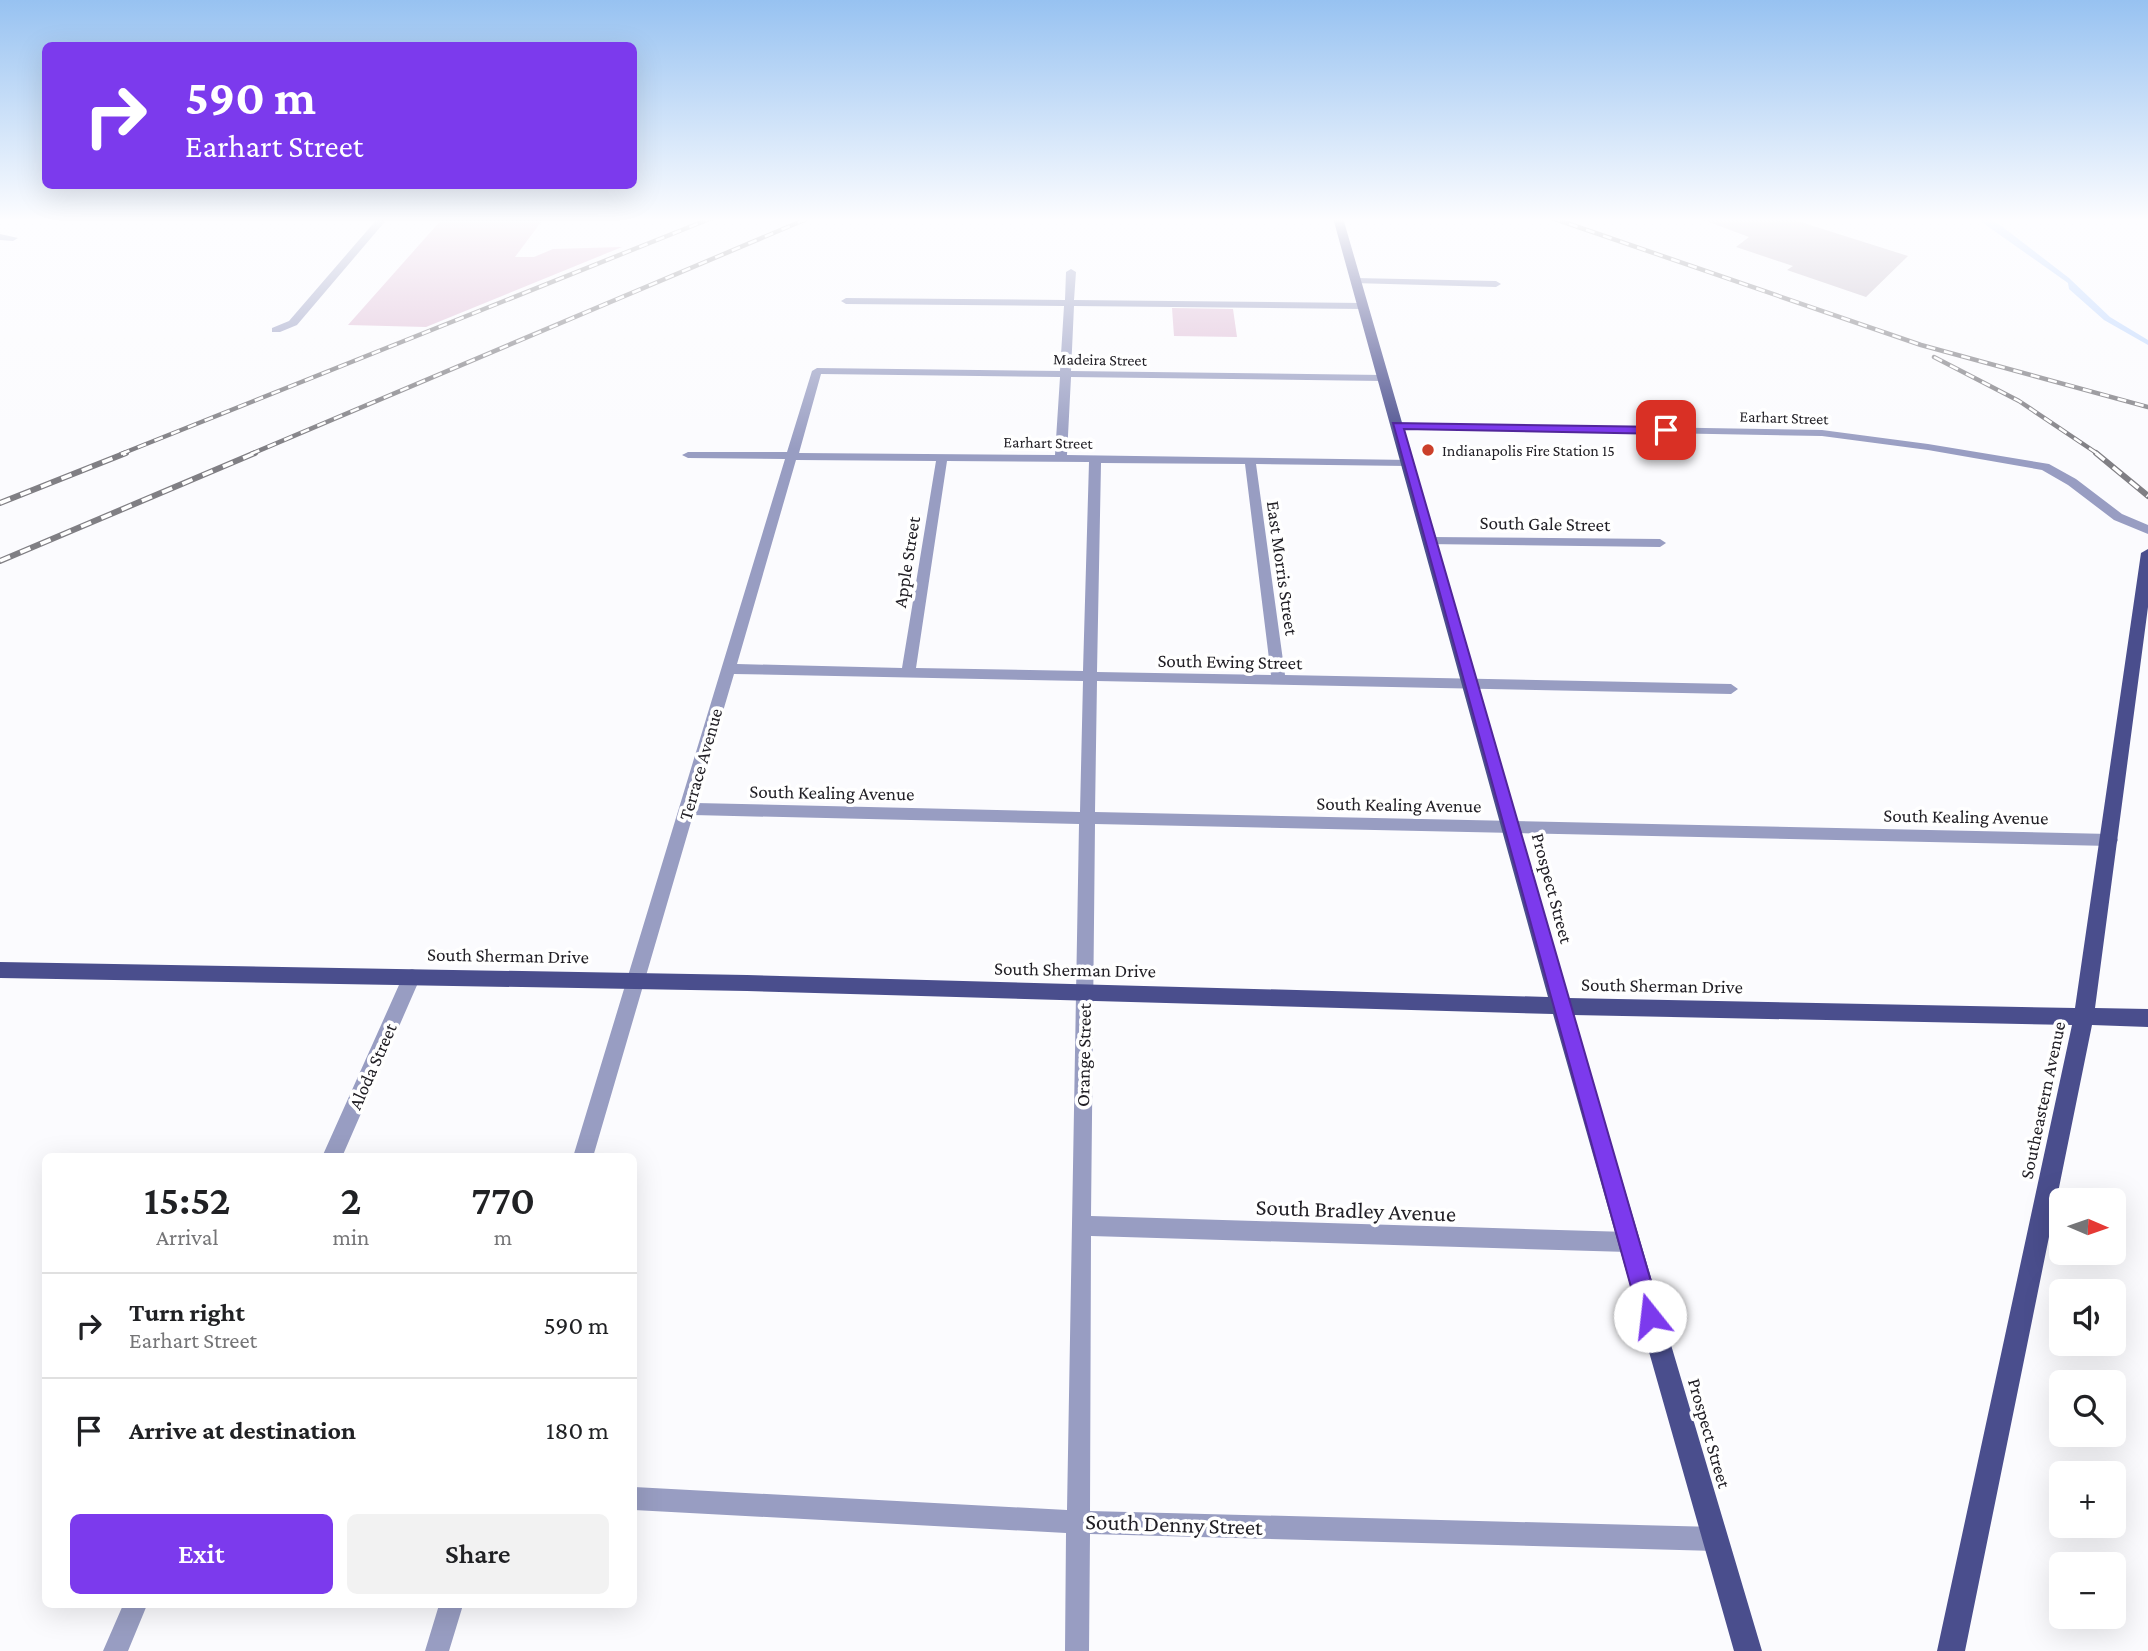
<!DOCTYPE html>
<meta charset="utf-8">
<style>
:root{--surface:#fff;--page:#f2f2f2;--text:#202124;--muted:#757577;--line:#e0e0e0;--accent:#7c3aed}
body{margin:0;font-family:"Crimson Pro",serif;background:var(--page);color:var(--text);height:100vh;display:flex;flex-direction:column;font-size:26px;white-space:nowrap}
*{box-sizing:border-box;margin:0}
p{font-size:23px;color:var(--muted)}
.icon{flex:none;width:38px;height:38px;fill:none;stroke:currentColor;stroke-width:2;stroke-linecap:round;stroke-linejoin:round}
.map{position:relative;flex:1;overflow:hidden}
.side{position:absolute;left:42px;top:1153px;width:595px;height:455px;display:flex;flex-direction:column;background:var(--surface);border-radius:10px;box-shadow:0 7px 28px #0002}
.side>*{flex:none}
.hud{position:absolute;left:42px;top:42px;width:595px;height:147px;border-radius:10px;box-shadow:0 7px 28px #0002;background:#7c3aed;color:#fff;overflow:hidden}
.needle{width:46px;rotate:92deg}
.controls{position:absolute;left:2049px;top:1188px;display:grid;gap:14px}
.controls a{display:grid;place-items:center;width:77px;height:77px;border-radius:10px;background:var(--surface);box-shadow:0 7px 28px #0002;font-size:35px}
.pin{position:absolute;display:grid;place-items:center;width:60px;height:60px;color:#fff;margin:-30px;border-radius:14px;box-shadow:0 4px 10px #0006}
.me{position:absolute;width:77px;margin:-38px;rotate:344deg;stroke-linejoin:round;filter:drop-shadow(0 0 5px #0008)}
.turn{display:flex;align-items:center;gap:24px;height:147px;padding:0 28px;font-size:32px}
.turn .icon{width:91px;height:91px;stroke-width:2.5}
.turn b{display:block;font-size:49px;line-height:60px}
.eta{display:flex;justify-content:space-evenly;align-items:center;height:119px;text-align:center}
.eta b{font-size:42px;font-weight:600;line-height:49px}
.primary-button{display:flex;gap:14px;margin-top:auto;padding:14px 28px}
.primary-button a{flex:1;height:80px;border-radius:10px;background:var(--accent);color:#fff;font-size:28px;font-weight:600;line-height:80px;text-align:center}
.primary-button a+a{background:var(--page);color:var(--text)}
ul{padding:0;list-style:none}
li{display:flex;align-items:center;gap:21px;height:105px;padding:0 28px;border-top:2px solid var(--line)}
li div{flex:1}
li b{display:block;font-size:26px}
li em{font-style:normal}
.map>svg:first-child{display:block}
.green{fill:#dfbdd6}
.water{fill:#bed7fe}
.building{fill:#c6bcca}
.lines{fill:none;stroke-linecap:round;stroke-linejoin:round}
.minor{fill:#989dc2;fill-rule:evenodd}
.major{fill:#4a4e8d;fill-rule:evenodd}
.rail-far1-casing{stroke:#807f84;stroke-width:4.5}
.rail-casing{stroke:#807f84;stroke-width:6}
.rail-far1{stroke:#fff;stroke-width:2.5;stroke-dasharray:9;stroke-linecap:butt}
.rail{stroke:#fff;stroke-width:3.5;stroke-dasharray:11;stroke-linecap:butt}
.route{fill:#7c3aed;stroke:#51269a;stroke-width:2}
.poi-dot{fill:#cb3f2a;stroke:#fff;stroke-width:2.5}
.labels{text-anchor:middle;stroke-width:7;stroke-linejoin:round;paint-order:stroke}
.far-street-label{font-size:16px;fill:#222026;stroke:#fff}
.far-poi-label{font-size:16px;fill:#222026;stroke:#fff;text-anchor:start}
.street-label{font-size:19px;fill:#222026;stroke:#fff}
.near-street-label{font-size:23px;fill:#222026;stroke:#fff}
</style>
<div class="map">
<svg width="2148" height="1651" viewBox="0 0 2148 1651">
<rect width="100%" height="100%" fill="#fbfbfe"/>
<path class="green" d="M 443,218 L 544,218 L 515,257 L 534,257 L 553,249 L 622,247 L 426,327 L 348,325 Z
M 1172,308 L 1233,309 L 1237,337 L 1174,336 Z"/>
<path class="water" d="M 1976,218 L 1988,218 L 2000,225 L 2069,278 L 2110,317 L 2148,340 L 2148,345 L 2104,320 L 2069,289 L 2068,283 Z"/>
<path class="building" d="M 1698,218 L 1788,218 L 1908,256 L 1866,297 L 1787,270 L 1793,266 L 1736,247 L 1749,237 Z"/>
<g class="lines">
<path class="minor" d="M 378,218 L 388,218 L 297,325 L 280,332 L 272,332 L 272,328 L 289,321 Z
M 0,234 L 18,238 L 13,241 L 0,240 Z
M 1071,269 L 1076,272 L 1074,300 L 1363,303 L 1368,306 L 1363,309 L 1074,306 L 1071,371 L 1383,375 L 1388,378 L 1383,381 L 1071,377 L 1067,455 L 1411,460 L 1413,462 L 1407,466 L 1256,464 L 1285,675 L 1731,684 L 1738,689 L 1731,694 L 1097,681 L 1095,812 L 2110,834 L 2116,836 L 2118,840 L 2116,844 L 2110,846 L 1095,824 L 1091,1216 L 1628,1232 L 1635,1235 L 1638,1242 L 1635,1249 L 1628,1252 L 1091,1236 L 1090,1511 L 1716,1527 L 1724,1531 L 1728,1539 L 1724,1547 L 1716,1551 L 1090,1534 L 1089,1651 L 1065,1651 L 1066,1533 L 634,1510 L 634,1487 L 1067,1510 L 1079,824 L 693,815 L 593,1157 L 573,1157 L 785,459 L 688,458 L 682,455 L 688,452 L 787,452 L 812,371 L 817,368 L 1060,371 L 1064,306 L 846,304 L 841,301 L 846,298 L 1065,300 L 1066,272 ZM 821,374 L 1060,377 L 1055,455 L 799,453 ZM 796,460 L 936,461 L 902,668 L 737,664 ZM 947,461 L 1089,462 L 1083,671 L 916,668 ZM 1101,463 L 1245,464 L 1271,675 L 1097,672 ZM 734,674 L 1083,681 L 1080,812 L 696,803 Z
M 1356,278 L 1496,281 L 1501,284 L 1496,287 L 1353,283 L 1351,281 Z
M 1397,423 L 1822,430 L 1928,444 L 2049,464 L 2076,479 L 2122,514 L 2148,525 L 2148,534 L 2114,520 L 2068,485 L 2042,470 L 1928,450 L 1822,436 L 1393,428 L 1391,426 Z
M 1429,537 L 1660,539 L 1666,543 L 1660,547 L 1425,544 L 1425,538 Z
M 412,969 L 418,971 L 421,976 L 342,1157 L 322,1157 L 403,976 L 406,971 Z
M 123,1605 L 147,1605 L 128,1651 L 103,1651 Z
M 439,1605 L 463,1605 L 449,1651 L 425,1651 Z"/>
<path class="major" d="M 1333,218 L 1343,218 L 1568,998 L 2075,1008 L 2141,553 L 2148,549 L 2148,607 L 2095,1008 L 2148,1009 L 2148,1027 L 2092,1025 L 1965,1651 L 1937,1651 L 2072,1025 L 1573,1015 L 1762,1651 L 1734,1651 L 1553,1014 L 747,991 L 0,978 L 0,962 L 747,975 L 1548,997 Z"/>
<g class="rail-far1-casing">
<path id="rail-far1" d="M 1552,218 L 1921,345 L 2148,407
M 1934,357 L 2019,401 L 2098,454
M 121,454 L 712,218
M 251,454 L 809,218"/>
</g>
<g class="rail-casing">
<path id="rail" d="M 2096,453 L 2148,496
M 0,503 L 126,453
M 0,561 L 255,453"/>
</g>
<use href="#rail-far1" class="rail-far1"/>
<use href="#rail" class="rail"/>
</g>
<linearGradient id="sky" x2="0" y2="1"><stop stop-color="#97c2f1"/><stop offset="0.49" stop-color="#fdfdff"/><stop offset="1" stop-color="#fdfdff" stop-opacity="0"/></linearGradient>
<rect width="2148" height="449" fill="url(#sky)"/>
<path class="route" d="M 1393,423 L 1666,427 L 1672,430 L 1666,434 L 1404,429 L 1661,1316 L 1658,1324 L 1650,1327 L 1643,1324 L 1639,1316 Z"/>
<circle class="poi-dot" cx="1428" cy="450" r="7"/>
<g class="labels">
<g class="far-street-label">
<text transform="translate(1100 359) rotate(1)" y="6">Madeira Street</text>
<text transform="translate(1784 417) rotate(2)" y="6">Earhart Street</text>
<text transform="translate(1048 442) rotate(1)" y="6">Earhart Street</text>
</g>
<g class="far-poi-label">
<text x="1442" y="456">Indianapolis Fire Station 15</text>
</g>
<g class="street-label">
<text transform="translate(1545 523) rotate(1)" y="7">South Gale Street</text>
<text transform="translate(906 562) rotate(-81)" y="7">Apple Street</text>
<text transform="translate(1283 568) rotate(82)" y="7">East Morris Street</text>
<text transform="translate(1230 661) rotate(1)" y="7">South Ewing Street</text>
<text transform="translate(700 764) rotate(-74)" y="7">Terrace Avenue</text>
<text transform="translate(832 792) rotate(1)" y="7">South Kealing Avenue</text>
<text transform="translate(1399 804) rotate(1)" y="7">South Kealing Avenue</text>
<text transform="translate(1966 816) rotate(1)" y="7">South Kealing Avenue</text>
<text transform="translate(1553 888) rotate(75)" y="7">Prospect Street</text>
<text transform="translate(508 955) rotate(1)" y="7">South Sherman Drive</text>
<text transform="translate(1075 969) rotate(1)" y="7">South Sherman Drive</text>
<text transform="translate(1662 985) rotate(1)" y="7">South Sherman Drive</text>
<text transform="translate(1083 1055) rotate(-89)" y="7">Orange Street</text>
<text transform="translate(372 1066) rotate(-66)" y="7">Aloda Street</text>
<text transform="translate(2042 1100) rotate(-78)" y="7">Southeastern Avenue</text>
<text transform="translate(1710 1433) rotate(74)" y="7">Prospect Street</text>
</g>
<g class="near-street-label">
<text transform="translate(1356 1210) rotate(2)" y="8">South Bradley Avenue</text>
<text transform="translate(1174 1524) rotate(2)" y="8">South Denny Street</text>
</g>
</g>
</svg>
<div class="controls">
<a><svg class="needle" viewBox="-14 -14 28 28"><path d="M0-13l5 13h-10z" fill="#e53935"/><path d="M0 13l5-13h-10z" fill="#757577"/></svg></a>
<a><svg class="icon" aria-label="sound" viewBox="0 0 24 24"><path d="M4 9h4l5-4v14l-5-4H4zM17 9q2 3 0 6"/></svg></a>
<a><svg class="icon" aria-label="search" viewBox="0 0 24 24"><circle cx="10" cy="10" r="6"/><path d="M15 15l6 6"/></svg></a>
<a>+</a>
<a>−</a>
</div>
<div class="pin" style="left:1666px;top:430px;background:#d93025"><svg class="icon" aria-label="arrive" viewBox="0 0 24 24"><path d="M6 21V4h12l-3 4 3 4H6"/></svg></div>
<svg class="me" style="left:1650px;top:1316px" viewBox="-20 -20 40 40"><circle r="19" fill="#fff"/><path d="M0-13L10 11 0 6-10 11z" fill="#7c3aed"/></svg>
<div class="hud">
<div class="turn"><svg class="icon" aria-label="right" viewBox="0 0 24 24"><path d="M7 20v-9h11M14 6l5 5-5 5"/></svg><div><b>590 m</b>Earhart Street</div></div>
</div>
<section class="side">
<div class="eta">
<div><b>15:52</b><p>Arrival</p></div>
<div><b>2</b><p>min</p></div>
<div><b>770</b><p>m</p></div>
</div>
<ul>
<li><svg class="icon" aria-label="right" viewBox="0 0 24 24"><path d="M7 20v-9h11M14 6l5 5-5 5"/></svg><div><b>Turn right</b><p>Earhart Street</p></div><em>590 m</em></li>
<li><svg class="icon" aria-label="arrive" viewBox="0 0 24 24"><path d="M6 21V4h12l-3 4 3 4H6"/></svg><div><b>Arrive at destination</b></div><em>180 m</em></li>
</ul>
<div class="primary-button"><a>Exit</a><a>Share</a></div>
</section>
</div>
